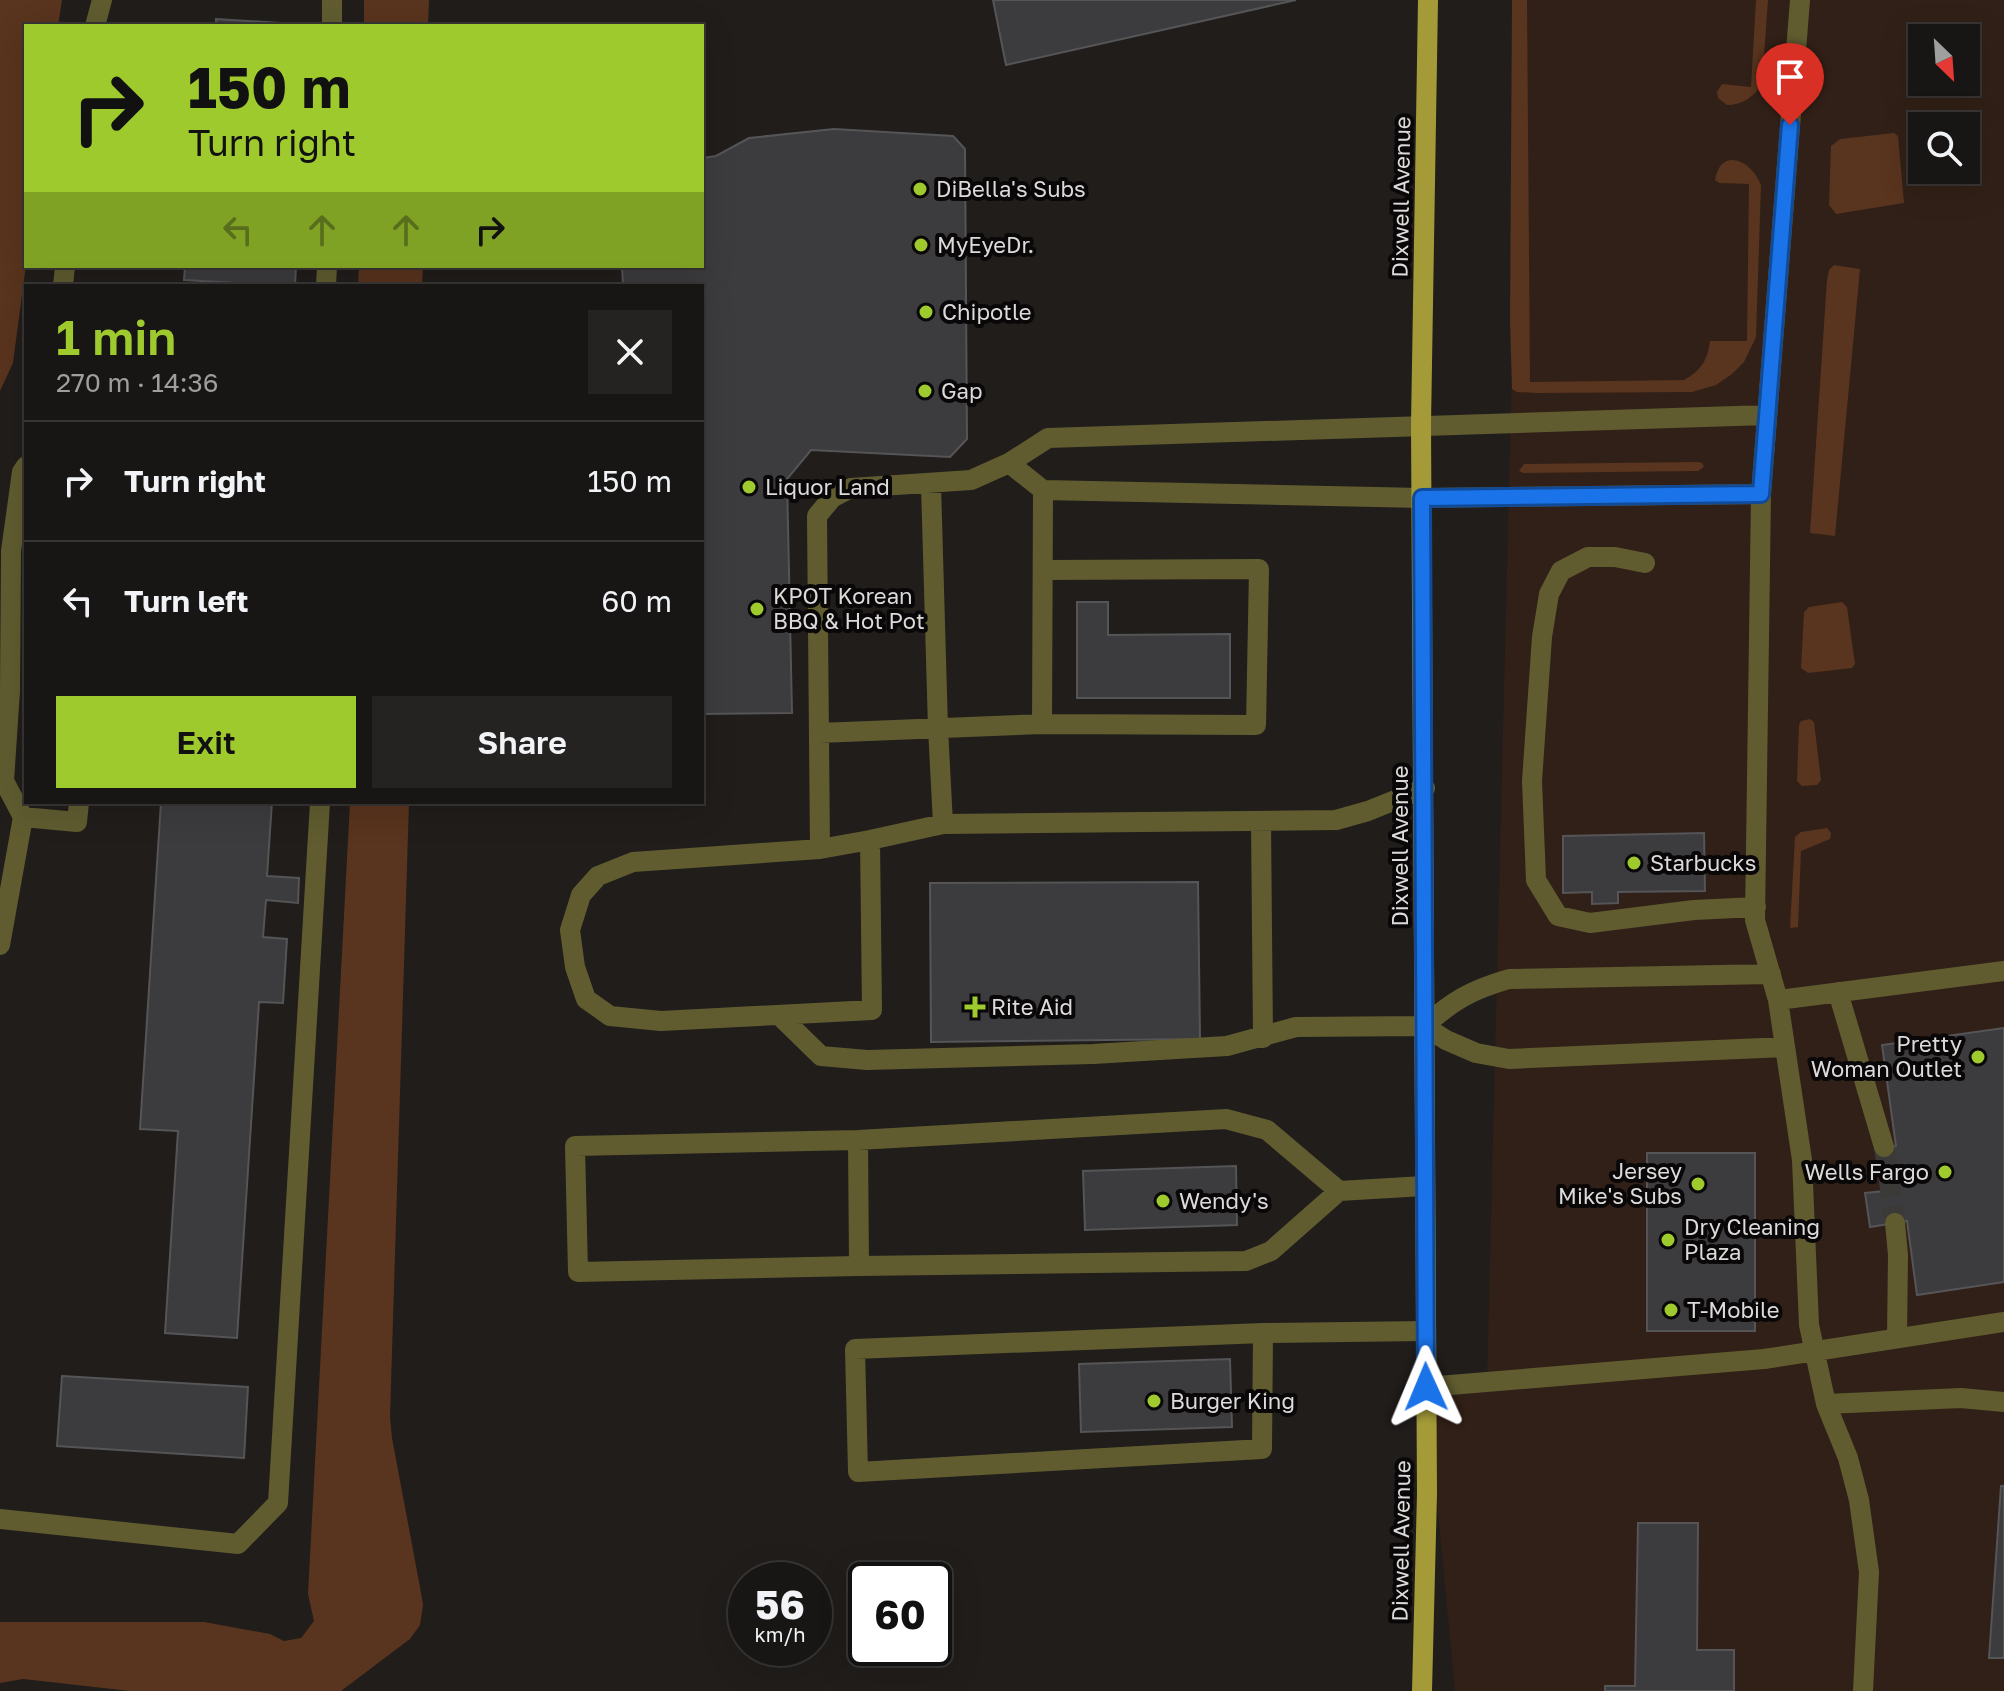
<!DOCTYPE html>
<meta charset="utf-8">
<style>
:root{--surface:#181614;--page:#252322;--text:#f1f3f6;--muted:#9f9fa0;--line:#363534;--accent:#9fca2e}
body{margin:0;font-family:"Golos Text",sans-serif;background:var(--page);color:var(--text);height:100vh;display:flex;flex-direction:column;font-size:30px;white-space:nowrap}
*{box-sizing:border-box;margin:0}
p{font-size:26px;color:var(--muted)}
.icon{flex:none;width:44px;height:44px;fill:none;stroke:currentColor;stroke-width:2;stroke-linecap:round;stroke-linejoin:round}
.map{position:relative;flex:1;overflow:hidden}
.side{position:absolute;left:24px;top:284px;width:680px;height:520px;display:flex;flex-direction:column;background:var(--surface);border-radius:0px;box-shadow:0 8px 32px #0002,0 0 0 2px var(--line)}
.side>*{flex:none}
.hud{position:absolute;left:24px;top:24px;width:680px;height:244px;border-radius:0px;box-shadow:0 8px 32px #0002,0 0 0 2px var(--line);background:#9fca2e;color:#111;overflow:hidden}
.needle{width:52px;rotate:155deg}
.controls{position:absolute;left:1908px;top:24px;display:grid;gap:16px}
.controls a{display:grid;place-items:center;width:72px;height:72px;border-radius:0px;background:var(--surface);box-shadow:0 8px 32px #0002,0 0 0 2px var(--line);font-size:40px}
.speed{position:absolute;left:728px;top:1562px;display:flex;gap:16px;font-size:40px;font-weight:700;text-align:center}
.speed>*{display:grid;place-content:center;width:104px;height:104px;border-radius:50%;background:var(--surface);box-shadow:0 8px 32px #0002,0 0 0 2px var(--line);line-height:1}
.speed small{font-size:20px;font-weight:400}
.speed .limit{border:4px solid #111;border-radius:12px;background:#fff;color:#111}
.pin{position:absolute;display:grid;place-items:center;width:68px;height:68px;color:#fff;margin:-82px -34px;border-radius:50% 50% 50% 0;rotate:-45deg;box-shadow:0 0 8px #0007}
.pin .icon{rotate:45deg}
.me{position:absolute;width:88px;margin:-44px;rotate:359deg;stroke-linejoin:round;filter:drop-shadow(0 0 6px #0008)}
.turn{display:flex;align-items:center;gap:28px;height:168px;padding:0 32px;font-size:36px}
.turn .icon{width:104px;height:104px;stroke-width:2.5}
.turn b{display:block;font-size:56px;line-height:68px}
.lanes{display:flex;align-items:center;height:76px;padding:0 32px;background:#0003;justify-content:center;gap:40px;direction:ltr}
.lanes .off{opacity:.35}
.round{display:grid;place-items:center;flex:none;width:84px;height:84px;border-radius:0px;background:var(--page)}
.head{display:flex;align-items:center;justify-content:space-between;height:136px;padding:0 32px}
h1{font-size:48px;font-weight:600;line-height:60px;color:var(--accent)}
.primary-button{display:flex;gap:16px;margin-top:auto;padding:16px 32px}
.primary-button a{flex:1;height:92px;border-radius:0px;background:var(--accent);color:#111;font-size:32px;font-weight:600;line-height:92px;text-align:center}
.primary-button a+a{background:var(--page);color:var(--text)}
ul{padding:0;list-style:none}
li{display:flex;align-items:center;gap:24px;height:120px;padding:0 32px;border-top:2px solid var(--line)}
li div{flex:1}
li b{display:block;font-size:30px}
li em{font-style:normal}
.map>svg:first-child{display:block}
.commercial{fill:#312017;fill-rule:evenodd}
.green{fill:#59341e}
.building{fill:#3c3b3e;stroke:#555457;stroke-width:2}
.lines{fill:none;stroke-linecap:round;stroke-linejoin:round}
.minor-tunnel{stroke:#3c3a38;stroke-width:20;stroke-dasharray:20 10;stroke-linecap:butt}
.minor{stroke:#605c30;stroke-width:20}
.major{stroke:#a49b38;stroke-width:20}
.route-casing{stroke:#114b97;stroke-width:20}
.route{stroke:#1a73e8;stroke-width:14}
.poi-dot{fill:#9fca2e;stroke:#090707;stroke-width:3}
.labels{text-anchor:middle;stroke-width:8;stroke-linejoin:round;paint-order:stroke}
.poi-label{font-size:22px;fill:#dddbda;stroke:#090707;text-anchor:start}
.street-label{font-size:22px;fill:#dddbda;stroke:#090707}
</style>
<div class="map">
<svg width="2004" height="1691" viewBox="0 0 2004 1691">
<rect width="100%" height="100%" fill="#201d1b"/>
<path class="commercial" d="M 1521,0 L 2004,0 L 2004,1691 L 1455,1691 L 1426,1387 L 1487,1381 ZM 1922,38 L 1966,38 L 1966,82 L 1922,82 ZM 1922,126 L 1966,126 L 1966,170 L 1922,170 Z"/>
<path class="green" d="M 0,0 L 62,0 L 58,26 L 26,26 L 26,265 L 13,363 L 0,391 Z
M 364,0 L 429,0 L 428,26 L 364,26 Z
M 1512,0 L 1527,0 L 1530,382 L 1684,380 C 1701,371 1708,359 1710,341 L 1747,341 L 1749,184 L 1719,183 L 1715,180 C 1721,145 1753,162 1761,185 L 1756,337 L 1744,362 L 1732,374 L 1716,385 L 1692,392 L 1538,393 L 1517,392 L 1512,389 L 1510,322 Z
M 1756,0 L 1768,0 L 1762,84 C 1754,97 1742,105 1727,105 L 1718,98 L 1717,92 L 1722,84 L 1751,87 Z
M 1894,133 L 1898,136 L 1904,203 L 1836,214 L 1829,205 L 1831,146 L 1840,139 Z
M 1834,265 L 1860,269 L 1835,536 L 1810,533 L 1827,280 L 1829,270 Z
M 359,266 L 423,266 L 422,286 L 358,286 Z
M 1698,462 L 1702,463 L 1704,467 L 1698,471 L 1523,473 L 1519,471 L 1524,464 Z
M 1842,602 L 1847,607 L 1855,664 L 1852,668 L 1808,673 L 1801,668 L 1804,612 L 1809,607 Z
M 1810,719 L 1814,722 L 1821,780 L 1817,785 L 1802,786 L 1797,781 L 1799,725 L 1801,721 Z
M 350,802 L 409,802 L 390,1417 L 392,1438 L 420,1587 L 423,1605 L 420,1625 L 410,1639 L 341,1691 L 130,1691 L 23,1679 L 0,1683 L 0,1622 L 204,1622 L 270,1634 L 284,1641 L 301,1638 L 314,1621 L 308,1594 Z
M 1827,828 L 1831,833 L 1830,839 L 1801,851 L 1798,927 L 1790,928 L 1795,837 L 1801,832 Z"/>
<path class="building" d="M 993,0 L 1296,0 L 1006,65 Z
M 216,19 L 312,25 L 216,26 Z
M 834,129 L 953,136 L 965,149 L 967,439 L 950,457 L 811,450 L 787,479 L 792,713 L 702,714 L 702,286 L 623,286 L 622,266 L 702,266 L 702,158 L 716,156 L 749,138 Z
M 185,266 L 296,266 L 295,286 L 184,280 Z
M 1077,602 L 1108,602 L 1108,635 L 1230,634 L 1230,698 L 1077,698 Z
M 161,802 L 272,802 L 267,876 L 299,878 L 298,903 L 266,900 L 263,937 L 287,939 L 283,1003 L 259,1002 L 237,1338 L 165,1333 L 178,1131 L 140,1129 Z
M 1704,833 L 1705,891 L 1618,892 L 1618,903 L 1592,904 L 1592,892 L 1563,893 L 1563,836 Z
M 1198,882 L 1200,1039 L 931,1042 L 930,883 Z
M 2004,1028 L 2004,1282 L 1917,1295 L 1907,1221 L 1870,1227 L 1865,1193 L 1885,1191 L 1879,1148 L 1896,1146 L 1882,1045 Z
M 1647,1153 L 1755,1153 L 1755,1331 L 1647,1331 Z
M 1236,1166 L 1237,1225 L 1085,1230 L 1083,1171 Z
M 1230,1359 L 1232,1427 L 1081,1432 L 1079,1364 Z
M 62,1376 L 248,1387 L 244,1458 L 57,1446 Z
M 2001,1486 L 2004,1486 L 2004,1658 L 1989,1658 Z
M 1638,1523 L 1698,1523 L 1697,1650 L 1734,1650 L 1734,1691 L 1605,1691 L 1605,1686 L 1635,1686 Z"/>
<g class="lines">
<path class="minor-tunnel" d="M 1884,1147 L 1895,1223"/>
<path class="minor" d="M 1800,0 L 1761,494 L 1755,920 L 1778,1000 L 1802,1160 L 1809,1325 L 1826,1404 L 1848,1458 L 1859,1500 L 1869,1572 L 1863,1691
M 95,26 L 102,0
M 332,26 L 332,0
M 63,286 L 65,266
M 326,286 L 327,266
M 1009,463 L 1043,490 L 1422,498 L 1761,494
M 931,485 L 938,728 L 943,824
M 1645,563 L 1615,557 L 1588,557 L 1561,571 L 1549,594 L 1542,637 L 1532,781 L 1536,880 L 1558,916 L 1590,923 L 1694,910 L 1756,907
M 1043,570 L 1259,569 L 1256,725 L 1042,724 L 1043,490
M 819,733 L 1042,724
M 23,817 L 77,822 L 79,802
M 1261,822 L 1263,1038
M 870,840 L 943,824 L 1336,820 L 1368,811 L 1425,788
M 820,849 L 870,840 L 872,1010 L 661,1021 L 610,1016 L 586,999 L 575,967 L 570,930 L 581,895 L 598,876 L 633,862 L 820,849 L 817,516 L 832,498 L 851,488 L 971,480 L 1009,463 L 1048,438 L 1767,415
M 0,945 L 23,817 L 4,781 L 10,691 L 11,551 L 22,472 L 26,466
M 1838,992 L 1884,1147
M 1778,1000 L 2004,971
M 779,1015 L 821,1056 L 867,1060 L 1093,1054 L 1227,1046 L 1296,1027 L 1424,1026 L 1446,1040 L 1476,1053 L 1509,1059 L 1785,1047
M 1424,1026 C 1454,1000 1471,990 1509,979 L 1771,974
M 858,1140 L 859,1266 L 1246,1261 L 1271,1251 L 1339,1191 L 1424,1186
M 1895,1223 L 1898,1255 L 1897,1338
M 859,1266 L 578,1272 L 575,1146 L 858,1140 L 1226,1119 L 1267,1130 L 1339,1191
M 1263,1333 L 1262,1449 L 858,1472 L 855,1349 L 1263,1333 L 1425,1331
M 1426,1387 L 1764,1359 L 2004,1322
M 1826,1404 L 1961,1398 L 2004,1402
M 0,1519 L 238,1544 L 278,1503 L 320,802"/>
<path class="major" d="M 1422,1691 L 1427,1494 L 1421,425 L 1428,0"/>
</g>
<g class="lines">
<g class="route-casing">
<path id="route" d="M 1426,1387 L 1422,498 L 1761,494 L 1790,125"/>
</g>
<use href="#route" class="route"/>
</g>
<g class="poi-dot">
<circle cx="920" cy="189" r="8"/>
<circle cx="921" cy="245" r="8"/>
<circle cx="926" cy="312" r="8"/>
<circle cx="925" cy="391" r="8"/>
<circle cx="749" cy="487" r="8"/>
<circle cx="757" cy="609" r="8"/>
<circle cx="1634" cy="863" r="8"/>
<path d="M971 995h8v8h8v8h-8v8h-8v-8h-8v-8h8z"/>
<circle cx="1978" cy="1057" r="8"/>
<circle cx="1945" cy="1172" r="8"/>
<circle cx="1698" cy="1184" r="8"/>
<circle cx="1163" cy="1201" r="8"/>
<circle cx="1668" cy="1240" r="8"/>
<circle cx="1671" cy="1310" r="8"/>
<circle cx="1154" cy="1401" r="8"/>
</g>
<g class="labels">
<g class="poi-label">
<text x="936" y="197">DiBella's Subs</text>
<text x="937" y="253">MyEyeDr.</text>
<text x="942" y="320">Chipotle</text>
<text x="941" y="399">Gap</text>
<text x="765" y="495">Liquor Land</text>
<text x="773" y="604">KPOT Korean<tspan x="773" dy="25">BBQ &amp; Hot Pot</tspan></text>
<text x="1650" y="871">Starbucks</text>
<text x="991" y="1015">Rite Aid</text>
<text x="1962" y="1052" text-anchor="end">Pretty<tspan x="1962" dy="25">Woman Outlet</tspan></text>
<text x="1682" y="1179" text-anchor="end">Jersey<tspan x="1682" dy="25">Mike's Subs</tspan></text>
<text x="1929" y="1180" text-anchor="end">Wells Fargo</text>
<text x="1179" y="1209">Wendy's</text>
<text x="1684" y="1235">Dry Cleaning<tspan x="1684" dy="25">Plaza</tspan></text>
<text x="1687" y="1318">T-Mobile</text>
<text x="1170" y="1409">Burger King</text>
</g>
<g class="street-label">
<text transform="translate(1401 197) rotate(-89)" y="8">Dixwell Avenue</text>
<text transform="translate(1400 846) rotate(-90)" y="8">Dixwell Avenue</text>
<text transform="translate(1401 1541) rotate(-89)" y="8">Dixwell Avenue</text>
</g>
</g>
</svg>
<div class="controls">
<a><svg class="needle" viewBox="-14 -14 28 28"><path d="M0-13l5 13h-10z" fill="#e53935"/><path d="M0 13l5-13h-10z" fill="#9f9fa0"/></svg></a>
<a><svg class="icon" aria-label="search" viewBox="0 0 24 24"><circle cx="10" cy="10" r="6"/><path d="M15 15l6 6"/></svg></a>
</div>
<div class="speed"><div>56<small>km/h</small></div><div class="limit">60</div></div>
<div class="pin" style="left:1790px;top:125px;background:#d93025"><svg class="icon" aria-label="arrive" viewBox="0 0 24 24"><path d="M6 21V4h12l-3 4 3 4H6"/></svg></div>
<svg class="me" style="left:1426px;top:1387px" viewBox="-20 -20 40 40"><path d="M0-17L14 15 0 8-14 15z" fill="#1a73e8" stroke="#fff" stroke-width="4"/></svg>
<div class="hud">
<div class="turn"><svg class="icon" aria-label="right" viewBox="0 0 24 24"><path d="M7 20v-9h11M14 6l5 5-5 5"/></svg><div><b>150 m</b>Turn right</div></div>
<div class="lanes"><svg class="icon off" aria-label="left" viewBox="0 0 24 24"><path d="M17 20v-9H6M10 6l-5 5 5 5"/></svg><svg class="icon off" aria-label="ahead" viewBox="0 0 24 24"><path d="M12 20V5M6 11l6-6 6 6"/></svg><svg class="icon off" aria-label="ahead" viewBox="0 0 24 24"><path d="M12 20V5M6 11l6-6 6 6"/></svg><svg class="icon" aria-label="right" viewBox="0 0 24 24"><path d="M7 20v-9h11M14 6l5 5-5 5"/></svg></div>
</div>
<section class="side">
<div class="head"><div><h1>1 min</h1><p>270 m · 14:36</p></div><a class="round"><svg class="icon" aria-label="close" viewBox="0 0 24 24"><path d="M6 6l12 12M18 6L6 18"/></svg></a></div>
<ul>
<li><svg class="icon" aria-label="right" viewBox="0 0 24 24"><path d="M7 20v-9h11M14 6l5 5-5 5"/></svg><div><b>Turn right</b></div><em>150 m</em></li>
<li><svg class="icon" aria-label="left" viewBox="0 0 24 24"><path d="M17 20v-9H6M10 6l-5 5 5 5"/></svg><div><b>Turn left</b></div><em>60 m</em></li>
</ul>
<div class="primary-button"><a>Exit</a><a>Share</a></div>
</section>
</div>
